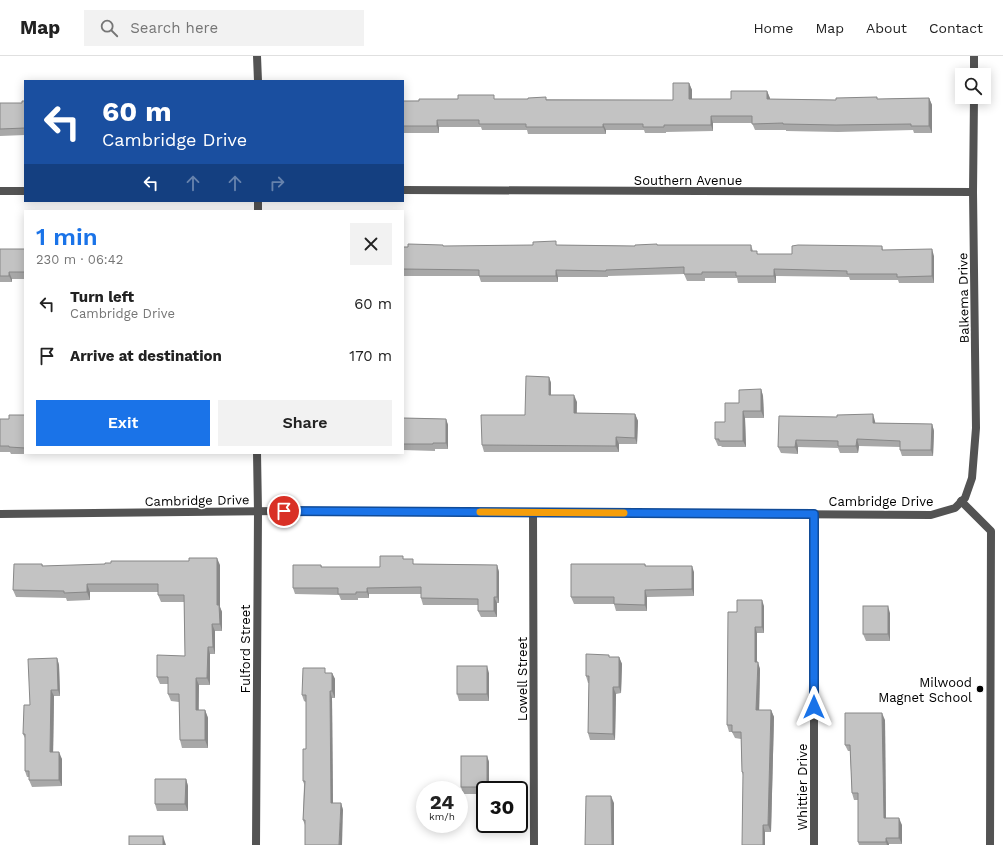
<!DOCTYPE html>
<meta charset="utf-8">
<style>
body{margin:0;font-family:"Work Sans",sans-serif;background:#f2f2f2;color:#222;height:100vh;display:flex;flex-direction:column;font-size:15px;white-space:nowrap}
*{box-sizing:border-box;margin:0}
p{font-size:13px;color:#767676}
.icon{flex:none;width:22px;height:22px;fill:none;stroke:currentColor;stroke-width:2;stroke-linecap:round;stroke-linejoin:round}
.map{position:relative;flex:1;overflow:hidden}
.drawer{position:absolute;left:24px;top:154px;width:380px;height:244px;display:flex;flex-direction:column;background:#fff;border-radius:0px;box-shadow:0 2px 10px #0003}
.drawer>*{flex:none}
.top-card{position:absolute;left:24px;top:24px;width:380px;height:122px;border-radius:0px;box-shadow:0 2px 10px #0003;background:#1a4fa0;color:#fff;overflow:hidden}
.fabs{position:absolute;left:955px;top:12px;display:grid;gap:8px}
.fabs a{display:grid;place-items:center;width:36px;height:36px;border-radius:0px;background:#fff;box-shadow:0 2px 10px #0003;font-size:20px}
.speed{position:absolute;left:416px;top:725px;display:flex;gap:8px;font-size:20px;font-weight:700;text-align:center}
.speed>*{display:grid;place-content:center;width:52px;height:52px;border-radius:50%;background:#fff;box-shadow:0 2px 10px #0003;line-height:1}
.speed small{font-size:10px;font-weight:400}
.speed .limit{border:2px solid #111;border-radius:6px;background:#fff;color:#111}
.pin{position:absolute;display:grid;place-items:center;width:34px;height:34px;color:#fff;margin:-17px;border:2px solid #fff;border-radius:50%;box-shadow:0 1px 4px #0007}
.me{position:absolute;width:44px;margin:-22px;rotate:0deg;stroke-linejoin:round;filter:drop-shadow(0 0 3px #0008)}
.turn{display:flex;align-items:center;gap:14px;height:84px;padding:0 12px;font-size:18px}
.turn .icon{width:52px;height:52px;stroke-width:2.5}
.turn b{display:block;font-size:28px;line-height:34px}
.lanes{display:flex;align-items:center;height:38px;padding:0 12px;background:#0003;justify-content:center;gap:20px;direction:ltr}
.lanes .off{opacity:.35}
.round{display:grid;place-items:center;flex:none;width:42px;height:42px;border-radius:0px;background:#f2f2f2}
.head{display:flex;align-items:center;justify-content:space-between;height:68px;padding:0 12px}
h1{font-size:24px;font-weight:600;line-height:30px;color:#1a73e8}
.action{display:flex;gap:8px;margin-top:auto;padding:8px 12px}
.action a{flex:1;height:46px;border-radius:0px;background:#1a73e8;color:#fff;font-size:16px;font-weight:600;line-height:46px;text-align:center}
.action a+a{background:#f2f2f2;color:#222}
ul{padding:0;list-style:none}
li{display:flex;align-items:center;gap:12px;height:52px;padding:0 12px}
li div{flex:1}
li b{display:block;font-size:15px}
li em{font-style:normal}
header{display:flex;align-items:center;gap:24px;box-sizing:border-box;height:56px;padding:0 20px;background:#fff;border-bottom:1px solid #e0e0e0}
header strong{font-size:19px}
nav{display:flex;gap:22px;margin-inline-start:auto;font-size:14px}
.search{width:280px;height:36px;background:#f2f2f2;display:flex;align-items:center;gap:10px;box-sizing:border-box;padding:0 14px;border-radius:0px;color:#767676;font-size:15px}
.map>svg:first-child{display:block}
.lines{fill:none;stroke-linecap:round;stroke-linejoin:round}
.lane{stroke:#535353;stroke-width:8}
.street{stroke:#535353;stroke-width:8}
.wall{fill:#a8a8a8}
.shaded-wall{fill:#888}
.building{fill:#c3c3c3;stroke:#888}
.route-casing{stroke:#114b97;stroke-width:10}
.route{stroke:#1a73e8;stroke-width:7}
.slow{stroke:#f59e0b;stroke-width:7}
.poi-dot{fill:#000;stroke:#fff;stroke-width:1.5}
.labels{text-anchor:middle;stroke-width:3;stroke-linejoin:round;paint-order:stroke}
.street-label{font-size:13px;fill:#000;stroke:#fff}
.poi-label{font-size:13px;fill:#000;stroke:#fff;text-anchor:end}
</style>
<header>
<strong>Map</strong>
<div class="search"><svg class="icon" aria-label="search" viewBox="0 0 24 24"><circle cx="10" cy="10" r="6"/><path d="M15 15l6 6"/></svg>Search here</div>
<nav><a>Home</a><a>Map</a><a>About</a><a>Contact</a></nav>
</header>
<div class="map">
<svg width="1003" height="789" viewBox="0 0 1003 789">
<rect width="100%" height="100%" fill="#fff"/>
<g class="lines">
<path class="lane" d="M 961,445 L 991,475 L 990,789"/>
<g class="street">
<path d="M 257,0 L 258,25"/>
<path d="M 974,19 L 974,0"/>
<path d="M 403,134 L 973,136"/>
<path d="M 0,135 L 25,135"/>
<path d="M 258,145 L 258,155"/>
<path d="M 533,457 L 534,789"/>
<path d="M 0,458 L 284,455 L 931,459 L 955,452 L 965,442 L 972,422 L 976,372 L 973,136 L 974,41"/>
<path d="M 814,458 L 814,789"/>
<path d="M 256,789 L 258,455 L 257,397"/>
</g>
</g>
<g class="wall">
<path d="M 689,27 L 692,34 L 692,43 L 731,43 L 767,35 L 770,43 L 836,44 L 929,42 L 932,49 L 932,77 L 914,77 L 913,74 L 838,76 L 786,75 L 786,74 L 755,74 L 752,67 L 713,67 L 713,75 L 666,76 L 666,77 L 645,77 L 644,74 L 606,74 L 606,78 L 528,78 L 527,74 L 482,74 L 481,71 L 439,71 L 439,77 L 403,77 L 403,45 L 495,43 L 673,44 Z"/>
<path d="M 25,45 L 25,79 L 0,80 L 0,47 L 22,47 Z"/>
<path d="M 557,189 L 635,190 L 658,189 L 751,189 L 753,195 L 758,198 L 792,198 L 882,190 L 883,194 L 934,200 L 934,227 L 899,227 L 898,224 L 850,224 L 849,221 L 776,220 L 776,227 L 738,227 L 737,222 L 705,222 L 705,225 L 687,225 L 684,218 L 608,220 L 608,221 L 558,221 L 558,226 L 481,226 L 479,220 L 403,220 L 403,191 Z"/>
<path d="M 0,193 L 25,193 L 25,223 L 12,223 L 12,226 L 0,226 Z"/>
<path d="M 549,321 L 551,327 L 551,339 L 577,346 L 577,357 L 635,358 L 638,365 L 637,388 L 619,388 L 619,396 L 484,396 L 482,389 L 525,359 Z"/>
<path d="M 761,333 L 763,340 L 764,362 L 745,362 L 746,391 L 722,391 L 721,390 L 718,390 L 715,383 L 739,347 Z"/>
<path d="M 25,359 L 25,397 L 28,397 L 28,398 L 11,398 L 10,396 L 0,396 L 0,363 L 9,363 Z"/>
<path d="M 779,360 L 875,365 L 875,367 L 932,368 L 934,375 L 933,400 L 902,400 L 900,394 L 900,391 L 859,390 L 858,397 L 840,397 L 838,392 L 798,391 L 798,398 L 781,397 L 778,391 Z"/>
<path d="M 403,362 L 446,363 L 448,369 L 448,393 L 435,393 L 435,395 L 403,394 Z"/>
<rect x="182" y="397" width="20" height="1"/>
<path d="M 404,503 L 414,508 L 497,509 L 499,516 L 499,547 L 497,547 L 497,561 L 481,561 L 478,555 L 478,549 L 423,549 L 421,542 L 421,538 L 369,538 L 369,542 L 358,542 L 358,544 L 341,544 L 339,539 L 295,538 L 293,532 L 321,509 L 322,511 L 380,511 Z"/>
<path d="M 42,508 L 43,510 L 220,509 L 220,551 L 222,556 L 222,575 L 215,575 L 215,598 L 210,598 L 210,629 L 199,629 L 199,654 L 205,654 L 208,662 L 208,692 L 182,692 L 180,684 L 179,646 L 171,645 L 168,638 L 168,628 L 160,628 L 157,621 L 185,600 L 184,546 L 161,546 L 158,539 L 158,536 L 90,536 L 90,544 L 67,545 L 66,542 L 16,541 L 13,534 Z"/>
<path d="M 645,508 L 646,510 L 694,516 L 694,540 L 647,541 L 647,555 L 616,555 L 614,548 L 574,548 L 571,541 Z"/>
<path d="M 764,550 L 764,577 L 757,577 L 757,606 L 760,613 L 759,654 L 771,654 L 774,661 L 771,776 L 765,776 L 765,789 L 742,716 L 741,683 L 735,682 L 732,676 L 729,676 L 727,669 L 737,556 Z"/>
<path d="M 890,557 L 890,585 L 866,585 L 863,578 Z"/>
<path d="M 610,601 L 619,601 L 622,608 L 621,637 L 616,638 L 615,684 L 590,684 L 588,677 L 589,627 L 588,627 L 586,620 Z"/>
<path d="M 57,602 L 59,609 L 60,640 L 54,640 L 53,696 L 62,703 L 62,730 L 32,731 L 29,724 L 29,721 L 27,721 L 25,715 L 25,682 L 23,678 L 30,649 Z"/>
<path d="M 326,617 L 332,617 L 335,623 L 335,642 L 332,642 L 333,747 L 341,747 L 343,754 L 305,769 L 303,764 L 304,728 L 303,725 L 306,693 L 306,646 L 304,645 L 302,639 Z"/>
<path d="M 489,617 L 489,645 L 459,645 L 457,638 Z"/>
<path d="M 885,664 L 886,762 L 902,769 L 902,788 L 889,788 L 889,789 L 859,789 L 858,786 L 858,744 L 854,744 L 852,737 L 850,695 L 848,695 L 845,689 Z"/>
<path d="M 487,700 L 489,706 L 489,734 L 485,734 L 485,738 L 463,738 L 461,731 Z"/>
<path d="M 186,723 L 188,730 L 188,755 L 157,755 L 155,748 Z"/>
</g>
<g class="shaded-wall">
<path d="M 689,27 L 692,34 L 692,50 L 689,43 Z"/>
<path d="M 767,35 L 770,42 L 770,50 L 767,43 Z"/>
<path d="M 929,42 L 932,49 L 932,77 L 929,70 Z"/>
<path d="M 711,60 L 713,67 L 713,75 L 711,69 Z"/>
<path d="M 437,64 L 439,71 L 439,77 L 437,70 Z"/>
<path d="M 603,68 L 606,74 L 606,78 L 603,71 Z"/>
<path d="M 932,193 L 934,200 L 934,227 L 932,220 Z"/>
<path d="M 774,213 L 776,220 L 776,227 L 774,220 Z"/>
<path d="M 556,214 L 558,221 L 558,226 L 556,220 Z"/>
<path d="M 9,216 L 12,223 L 12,226 L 9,220 Z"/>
<path d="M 549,321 L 551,327 L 551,346 L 549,339 Z"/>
<path d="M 761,333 L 763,340 L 764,362 L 761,355 Z"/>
<path d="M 574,339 L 577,346 L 576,364 L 574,357 Z"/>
<path d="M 743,355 L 745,362 L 746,391 L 743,385 Z"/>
<path d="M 635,358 L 638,365 L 637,388 L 635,382 Z"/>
<path d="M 873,358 L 875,365 L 876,374 L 873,367 Z"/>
<path d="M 446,363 L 448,369 L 448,393 L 446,387 Z"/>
<path d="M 932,368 L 934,375 L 933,400 L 931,394 Z"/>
<path d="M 616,381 L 619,388 L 619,396 L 616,390 Z"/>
<path d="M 857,383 L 859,390 L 858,397 L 856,390 Z"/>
<path d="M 796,384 L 798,391 L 798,398 L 795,391 Z"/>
<path d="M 217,502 L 220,509 L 220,551 L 222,556 L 222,575 L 220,568 L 217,549 Z"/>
<path d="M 497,509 L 499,516 L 499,547 L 497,541 Z"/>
<path d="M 692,510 L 694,516 L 694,540 L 692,533 Z"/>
<path d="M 87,528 L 90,536 L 90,544 L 87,536 Z"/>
<path d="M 367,532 L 369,538 L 369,542 L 367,536 Z"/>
<path d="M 645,534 L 647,541 L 647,555 L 645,549 Z"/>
<path d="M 494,541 L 497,547 L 497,561 L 494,555 Z"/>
<path d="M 762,544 L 764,550 L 764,577 L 762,571 Z"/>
<path d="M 888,550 L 890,557 L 890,585 L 888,578 Z"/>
<path d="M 212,568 L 215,575 L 215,598 L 213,591 Z"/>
<path d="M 755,571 L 757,577 L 757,613 L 755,606 Z"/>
<path d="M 208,591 L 210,598 L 210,629 L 207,622 Z"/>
<path d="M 619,601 L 622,608 L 621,637 L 619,631 Z"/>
<path d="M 57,602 L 59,609 L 60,640 L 58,634 Z"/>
<path d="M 758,606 L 760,613 L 759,661 L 756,654 Z"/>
<path d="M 487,610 L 489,617 L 489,645 L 487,638 Z"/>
<path d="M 332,617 L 335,623 L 335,642 L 332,635 Z"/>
<path d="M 196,622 L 199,629 L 198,662 L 196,654 Z"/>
<path d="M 613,631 L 616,638 L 615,684 L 613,678 Z"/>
<path d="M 51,634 L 54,640 L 53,703 L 50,696 Z"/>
<path d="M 330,635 L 332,642 L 333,754 L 331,747 Z"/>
<path d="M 205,654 L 208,662 L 208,692 L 205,684 Z"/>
<path d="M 771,654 L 774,661 L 771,776 L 768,769 Z"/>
<path d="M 882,657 L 885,664 L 886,769 L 884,762 Z"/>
<path d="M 59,696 L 62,703 L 62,730 L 59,724 Z"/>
<path d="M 487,700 L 489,706 L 489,734 L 488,734 L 487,731 Z"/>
<path d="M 186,723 L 188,730 L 188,755 L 185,748 Z"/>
<path d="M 611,740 L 614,747 L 614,789 L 612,789 Z"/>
<path d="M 341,747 L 343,754 L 342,789 L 339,789 Z"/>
<path d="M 899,762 L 902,769 L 902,788 L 899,782 Z"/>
<path d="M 763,769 L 765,776 L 765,789 L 763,789 Z"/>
<path d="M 163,780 L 166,789 L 163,789 Z"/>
<path d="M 886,782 L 889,788 L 889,789 L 887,789 L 886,786 Z"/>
</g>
<g class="building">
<path d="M 673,27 L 689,27 L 689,43 L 731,43 L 731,35 L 767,35 L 767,43 L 836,44 L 836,42 L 877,41 L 877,43 L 929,42 L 929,70 L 911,70 L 911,68 L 836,69 L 783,68 L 783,67 L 752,68 L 752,60 L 711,60 L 711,69 L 664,69 L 664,71 L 643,71 L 643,68 L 603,68 L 603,71 L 526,71 L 526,68 L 479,68 L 479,64 L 437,64 L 437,70 L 403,70 L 403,45 L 419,45 L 419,43 L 458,43 L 458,39 L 494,39 L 494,43 L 528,43 L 528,42 L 546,41 L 546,44 L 673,44 Z"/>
<path d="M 22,45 L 25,45 L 25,72 L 0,73 L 0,47 L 22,47 Z"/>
<path d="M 556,185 L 556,189 L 635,190 L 635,189 L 657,188 L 657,189 L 751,189 L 751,195 L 757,195 L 757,198 L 792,198 L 792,190 L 798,189 L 882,190 L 882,194 L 932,193 L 932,220 L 897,221 L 897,218 L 847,218 L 847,215 L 774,213 L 774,220 L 736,220 L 736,216 L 702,216 L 702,218 L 684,218 L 684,211 L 606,214 L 606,215 L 556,214 L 556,220 L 479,220 L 479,214 L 403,213 L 403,191 L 408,191 L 408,188 L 443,189 L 443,190 L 533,189 L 533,186 Z"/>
<path d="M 0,193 L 25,193 L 25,216 L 9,216 L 9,220 L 0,220 Z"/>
<path d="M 526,320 L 549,321 L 549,339 L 574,339 L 574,357 L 635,358 L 635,382 L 616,381 L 616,390 L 482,389 L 481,359 L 525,359 Z"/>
<path d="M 761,333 L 761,355 L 743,355 L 743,385 L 719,385 L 719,383 L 715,383 L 715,366 L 725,366 L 725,347 L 739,347 L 739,334 Z"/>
<path d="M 873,358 L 873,367 L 932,368 L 931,394 L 900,394 L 900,385 L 857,383 L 856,390 L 838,390 L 838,385 L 796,384 L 795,391 L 778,391 L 779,360 L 837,361 L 837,359 Z"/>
<path d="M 9,359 L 25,359 L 25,392 L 9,391 L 9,390 L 0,390 L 0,363 L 9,363 Z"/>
<path d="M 403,362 L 446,363 L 446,387 L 433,387 L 433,388 L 403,388 Z"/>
<path d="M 380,500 L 403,500 L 403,503 L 413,503 L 413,508 L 497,509 L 497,541 L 494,541 L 494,555 L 478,555 L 478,543 L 421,542 L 421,531 L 367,532 L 367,536 L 356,536 L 356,538 L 338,538 L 338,532 L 293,532 L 293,509 L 321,509 L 321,511 L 380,511 Z"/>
<path d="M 189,502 L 217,502 L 217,549 L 219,549 L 220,568 L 212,568 L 213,591 L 208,591 L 207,622 L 196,622 L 196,654 L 205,654 L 205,684 L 180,684 L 179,638 L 168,638 L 168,621 L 157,621 L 157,599 L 185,600 L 184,539 L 158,539 L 158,528 L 87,528 L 87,536 L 64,537 L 64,535 L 13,534 L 14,508 L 42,508 L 42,510 L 105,508 L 105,507 L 111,507 L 111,505 L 189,505 Z"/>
<path d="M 571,508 L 645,508 L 645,510 L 692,510 L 692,533 L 645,534 L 645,549 L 614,548 L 614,541 L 571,541 Z"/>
<path d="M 737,544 L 762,544 L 762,571 L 755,571 L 755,606 L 758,606 L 756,654 L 771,654 L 768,769 L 763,769 L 763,789 L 742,789 L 743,716 L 742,716 L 741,676 L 732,676 L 732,669 L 727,669 L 728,556 L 737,556 Z"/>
<rect x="863" y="550" width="25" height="28"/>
<path d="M 586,598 L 609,599 L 609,601 L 619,601 L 619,631 L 613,631 L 613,678 L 588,677 L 589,620 L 586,620 Z"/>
<path d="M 57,602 L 58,634 L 51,634 L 50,696 L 59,696 L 59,724 L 29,724 L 29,715 L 25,715 L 25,678 L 23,678 L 24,649 L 30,649 L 28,603 Z"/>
<rect x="457" y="610" width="30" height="28"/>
<path d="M 303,612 L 325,612 L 325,617 L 332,617 L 332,635 L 330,635 L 331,747 L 341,747 L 339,789 L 305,789 L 305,764 L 303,764 L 305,725 L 303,725 L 303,693 L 306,693 L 306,639 L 302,639 Z"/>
<path d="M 845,657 L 882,657 L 884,762 L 899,762 L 899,782 L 886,782 L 886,786 L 858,786 L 858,737 L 852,737 L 850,689 L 845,689 Z"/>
<rect x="461" y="700" width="26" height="31"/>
<path d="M 155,723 L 186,723 L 185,748 L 155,748 Z"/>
<path d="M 586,740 L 611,740 L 612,789 L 585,789 Z"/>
<rect x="129" y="780" width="34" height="9"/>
</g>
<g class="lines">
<defs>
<path id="route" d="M 284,455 L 814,458 L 814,651"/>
</defs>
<use href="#route" class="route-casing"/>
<use href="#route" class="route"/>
<path class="slow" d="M 480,456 L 624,457"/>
</g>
<circle class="poi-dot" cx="980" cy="633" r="4"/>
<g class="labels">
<g class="street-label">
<text x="688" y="129">Southern Avenue</text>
<text transform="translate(963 242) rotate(-91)" y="5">Balkema Drive</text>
<text transform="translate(197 444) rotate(-1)" y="5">Cambridge Drive</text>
<text x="881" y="450">Cambridge Drive</text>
<text transform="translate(245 593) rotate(-90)" y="5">Fulford Street</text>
<text transform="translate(522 623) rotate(-90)" y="5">Lowell Street</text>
<text transform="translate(802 731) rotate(-90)" y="5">Whittier Drive</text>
</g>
<g class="poi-label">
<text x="972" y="631">Milwood<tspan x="972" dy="15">Magnet School</tspan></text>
</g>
</g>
</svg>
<div class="fabs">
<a><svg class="icon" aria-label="search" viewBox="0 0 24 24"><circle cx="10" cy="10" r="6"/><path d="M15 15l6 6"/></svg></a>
</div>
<div class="speed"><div>24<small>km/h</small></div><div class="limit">30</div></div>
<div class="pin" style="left:284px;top:455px;background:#d93025"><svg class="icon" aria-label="arrive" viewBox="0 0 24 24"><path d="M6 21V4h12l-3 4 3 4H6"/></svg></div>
<svg class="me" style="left:814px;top:651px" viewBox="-20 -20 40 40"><path d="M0-17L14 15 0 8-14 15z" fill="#1a73e8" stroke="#fff" stroke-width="4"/></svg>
<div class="top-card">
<div class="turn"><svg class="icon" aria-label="left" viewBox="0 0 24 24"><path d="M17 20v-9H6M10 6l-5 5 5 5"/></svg><div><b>60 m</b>Cambridge Drive</div></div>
<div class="lanes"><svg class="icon" aria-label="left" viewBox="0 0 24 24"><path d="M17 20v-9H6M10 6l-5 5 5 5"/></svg><svg class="icon off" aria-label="ahead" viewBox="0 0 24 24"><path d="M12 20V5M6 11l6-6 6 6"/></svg><svg class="icon off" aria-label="ahead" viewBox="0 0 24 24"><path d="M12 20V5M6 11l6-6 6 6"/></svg><svg class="icon off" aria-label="right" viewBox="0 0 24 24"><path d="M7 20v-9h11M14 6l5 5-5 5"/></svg></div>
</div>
<section class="drawer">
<div class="head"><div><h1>1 min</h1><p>230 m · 06:42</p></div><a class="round"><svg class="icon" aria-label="close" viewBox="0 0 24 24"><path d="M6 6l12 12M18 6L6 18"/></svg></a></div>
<ul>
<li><svg class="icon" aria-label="left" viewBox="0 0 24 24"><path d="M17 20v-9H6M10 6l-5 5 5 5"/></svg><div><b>Turn left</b><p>Cambridge Drive</p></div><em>60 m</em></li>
<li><svg class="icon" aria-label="arrive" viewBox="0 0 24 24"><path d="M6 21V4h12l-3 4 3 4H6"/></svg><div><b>Arrive at destination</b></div><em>170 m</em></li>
</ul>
<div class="action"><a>Exit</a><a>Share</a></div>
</section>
</div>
